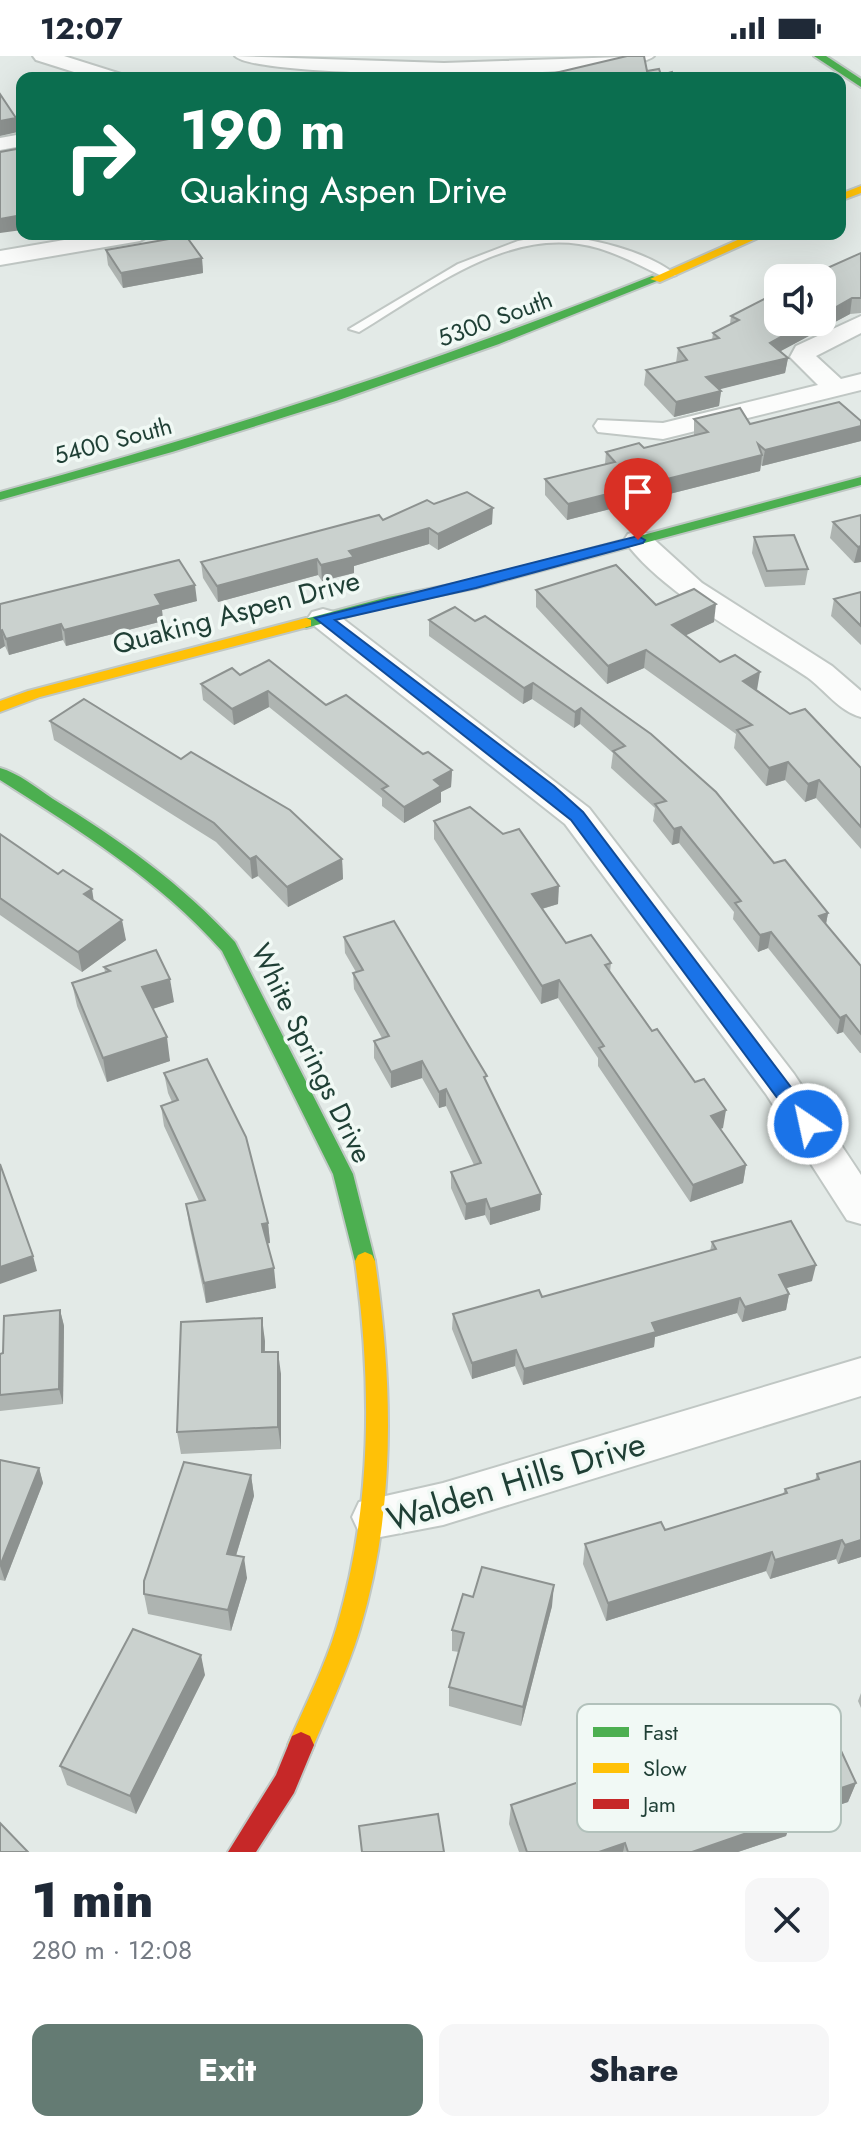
<!DOCTYPE html>
<meta charset="utf-8">
<style>
body{margin:0;font-family:Jost,sans-serif;background:#f6f6f7;color:#1f2937;height:100vh;display:flex;flex-direction:column;font-size:30px;white-space:nowrap}
*{box-sizing:border-box;margin:0}
p{font-size:26px;color:#747a83}
.icon{flex:none;width:44px;height:44px;fill:none;stroke:currentColor;stroke-width:2;stroke-linecap:round;stroke-linejoin:round}
.map{position:relative;height:1796px;overflow:hidden}
.sheet{display:flex;flex-direction:column;background:#fff;flex:1}
.sheet>*{flex:none}
.top-card{position:absolute;left:16px;top:16px;width:830px;height:168px;border-radius:16px;box-shadow:0 8px 32px #0002;background:#0b6e4f;color:#fff;overflow:hidden}
.fabs{position:absolute;left:764px;top:208px;display:grid;gap:16px}
.fabs a{display:grid;place-items:center;width:72px;height:72px;border-radius:16px;background:#fff;box-shadow:0 8px 32px #0002;font-size:40px}
.pin{position:absolute;display:grid;place-items:center;width:68px;height:68px;color:#fff;margin:-82px -34px;border-radius:50% 50% 50% 0;rotate:-45deg;box-shadow:0 0 8px #0007}
.pin .icon{rotate:45deg}
.me{position:absolute;width:88px;margin:-44px;rotate:326deg;stroke-linejoin:round;filter:drop-shadow(0 0 6px #0008)}
.turn{display:flex;align-items:center;gap:28px;height:168px;padding:0 32px;font-size:36px}
.turn .icon{width:104px;height:104px;stroke-width:2.5}
.turn b{display:block;font-size:56px;line-height:68px}
.round{display:grid;place-items:center;flex:none;width:84px;height:84px;border-radius:16px;background:#f6f6f7}
.overview{display:flex;align-items:center;justify-content:space-between;height:136px;padding:0 32px}
h1{font-size:48px;font-weight:800;line-height:60px}
.primary-button{display:flex;gap:16px;margin-top:auto;padding:16px 32px}
.primary-button a{flex:1;height:92px;border-radius:16px;background:#647b73;color:#fff;font-size:32px;font-weight:800;line-height:92px;text-align:center}
.primary-button a+a{background:#f6f6f7;color:#1f2937}
.status{display:flex;justify-content:space-between;align-items:center;height:56px;padding:0 40px;background:#fff;direction:ltr}
.status svg{height:22px;fill:currentColor}
.map>svg:first-child{display:block}
.lines{fill:none;stroke-linecap:round;stroke-linejoin:round}
.lane-casing{stroke:#c0c7c4;stroke-width:4}
.street-casing{stroke:#c0c7c4;stroke-width:4}
.fast-casing{stroke:#bfc7c4;stroke-width:4}
.slow-casing{stroke:#bfc7c4;stroke-width:4}
.jam-casing{stroke:#bfc7c4;stroke-width:4}
.lane{fill:#fbfcfb;fill-rule:evenodd}
.street{fill:#fbfcfb;fill-rule:evenodd}
.fast{fill:#4caf50;fill-rule:evenodd}
.slow{fill:#ffc107;fill-rule:evenodd}
.jam{fill:#c62828;fill-rule:evenodd}
.wall{fill:#aeb4b1}
.shaded-wall{fill:#8d9290}
.building{fill:#cad1ce;stroke:#8d9290;stroke-width:2}
.route{fill:#1a73e8;stroke:#114b97;stroke-width:2}
.labels{text-anchor:middle;stroke-width:7;stroke-linejoin:round;paint-order:stroke}
.far-street-label{font-size:24px;fill:#1f3f35;stroke:#f1f9f5}
.street-label{font-size:28px;fill:#1f3f35;stroke:#f1f9f5}
.near-street-label{font-size:34px;fill:#1f3f35;stroke:#f1f9f5}
.key{fill:#f1f9f5;stroke:#b2c1bb;stroke-width:2}
.key-label{font-size:22px;fill:#1f3f35}
</style>
<div class="status"><b>12:07</b><svg viewBox="0 0 49 12"><path d="M0 12V9h3v3zM5 12V6h3v6zM10 12V3h3v9zM15 12V0h3v12zM26 1h20v11H26zM47 4h2v5h-2z"/></svg></div>
<div class="map">
<svg width="861" height="1796" viewBox="0 0 861 1796">
<rect width="100%" height="100%" fill="#e3eae7"/>
<g class="lines">
<defs>
<path id="lane" d="M 551,179 C 588,181 647,195 676,219 L 666,222 C 639,209 609,192 579,188 C 500,176 423,238 359,276 L 349,273 L 458,208 L 518,185 Z"/>
<g id="street">
<path d="M 33,0 L 64,0 L 121,18 L 124,22 L 93,22 L 36,4 Z"/>
<path d="M 235,0 L 444,7 L 654,0 C 633,24 256,24 235,0 Z"/>
<path d="M 22,78 L 22,90 L 0,94 L 0,82 Z"/>
<path d="M 99,178 L 152,178 L 140,185 L 0,209 L 0,195 Z"/>
<path d="M 861,260 L 861,277 L 816,300 L 841,323 L 861,318 L 861,334 L 663,383 L 598,376 L 594,370 L 598,364 L 663,367 L 818,329 L 790,301 L 796,290 Z"/>
<path d="M 638,475 L 648,478 L 702,527 L 832,610 L 861,635 L 861,661 C 839,655 825,634 807,621 C 753,585 660,536 624,484 L 628,478 Z"/>
<path d="M 323,553 L 334,556 L 589,752 L 794,1018 L 861,1119 L 861,1168 L 847,1164 L 766,1038 L 565,768 L 312,568 L 308,562 L 312,556 Z"/>
<path d="M 861,1302 L 861,1340 L 443,1469 L 375,1482 L 359,1476 L 352,1461 L 359,1446 L 443,1427 Z"/>
</g>
<g id="fast">
<path d="M 814,0 L 826,0 L 861,23 L 861,31 Z"/>
<path d="M 652,220 L 662,223 L 499,288 L 336,345 L 172,396 L 0,444 L 0,436 C 222,376 439,305 652,220 Z"/>
<path d="M 861,421 L 861,429 L 476,532 L 389,549 L 306,572 L 298,567 L 301,564 L 388,541 L 470,525 Z"/>
<path d="M 0,712 C 18,717 37,732 53,743 C 120,784 182,828 235,886 L 353,1118 L 375,1205 L 372,1211 L 365,1214 L 358,1211 L 355,1205 L 333,1118 L 222,895 C 158,823 80,775 0,724 Z"/>
</g>
<g id="slow">
<path d="M 861,130 L 861,137 L 840,145 L 840,138 Z"/>
<path d="M 751,178 L 767,178 L 660,226 L 650,223 Z"/>
<path d="M 306,562 L 311,564 L 311,570 L 40,641 L 0,656 L 0,645 L 28,635 Z"/>
<path d="M 365,1196 L 372,1199 L 375,1205 C 393,1328 396,1453 360,1573 C 347,1616 327,1657 310,1698 L 301,1702 L 292,1698 L 288,1689 C 305,1649 325,1611 337,1570 C 372,1450 372,1328 355,1205 L 358,1199 Z"/>
</g>
<path id="jam" d="M 301,1676 L 310,1680 L 314,1689 L 294,1737 L 256,1796 L 228,1796 L 276,1719 L 292,1680 Z"/>
</defs>
<use href="#lane" class="lane-casing"/>
<use href="#street" class="street-casing"/>
<use href="#fast" class="fast-casing"/>
<use href="#slow" class="slow-casing"/>
<use href="#jam" class="jam-casing"/>
<use href="#lane" class="lane"/>
<use href="#street" class="street"/>
<use href="#fast" class="fast"/>
<use href="#slow" class="slow"/>
<use href="#jam" class="jam"/>
</g>
<g class="wall">
<path d="M 647,15 L 674,22 L 555,22 L 555,17 Z"/>
<path d="M 106,194 L 202,202 L 203,217 L 123,232 L 108,209 Z"/>
<path d="M 861,197 L 861,257 L 850,258 L 780,295 L 788,302 L 785,317 L 719,333 L 721,335 L 719,350 L 674,361 L 644,329 L 646,314 L 676,307 L 678,292 L 712,284 L 713,277 L 730,268 L 731,260 Z"/>
<path d="M 694,363 L 750,368 L 861,365 L 861,385 L 762,410 L 761,409 L 760,415 L 567,464 L 545,439 L 545,423 L 605,408 L 606,396 L 644,392 L 694,380 Z"/>
<path d="M 434,448 L 492,468 L 438,494 L 429,488 L 354,510 L 354,517 L 322,525 L 318,519 L 218,546 L 203,522 L 201,506 L 383,464 Z"/>
<path d="M 861,459 L 861,506 L 854,507 L 830,482 L 833,466 Z"/>
<path d="M 754,481 L 808,513 L 805,529 L 765,531 L 752,497 Z"/>
<path d="M 536,534 L 656,549 L 714,566 L 685,579 L 861,712 L 861,793 L 816,742 L 805,746 L 785,724 L 766,730 L 734,692 L 736,678 L 644,612 L 607,628 L 536,551 Z"/>
<path d="M 861,536 L 861,589 L 831,560 L 834,543 Z"/>
<path d="M 197,545 L 162,554 L 163,565 L 66,590 L 63,584 L 9,599 L 5,590 L 0,593 L 0,548 Z"/>
<path d="M 455,551 L 774,807 L 828,857 L 826,868 L 861,910 L 861,997 L 860,997 L 843,976 L 837,978 L 768,892 L 758,896 L 733,863 L 734,856 L 679,787 L 672,789 L 653,765 L 655,752 L 611,712 L 613,697 L 580,668 L 574,672 L 532,643 L 523,648 L 429,580 L 429,564 Z"/>
<path d="M 240,619 L 326,649 L 423,698 L 452,714 L 451,731 L 441,736 L 441,746 L 404,767 L 382,750 L 382,742 L 269,651 L 234,669 L 203,644 L 201,628 Z"/>
<path d="M 50,665 L 342,803 L 343,823 L 288,851 L 258,820 L 252,823 L 216,786 L 54,684 Z"/>
<path d="M 434,765 L 558,848 L 542,853 L 566,887 L 611,907 L 610,916 L 723,1072 L 720,1073 L 746,1109 L 743,1127 L 690,1146 L 598,1010 L 598,1002 L 558,942 L 541,948 L 434,783 Z"/>
<path d="M 0,778 L 94,845 L 126,884 L 82,916 L 0,859 Z"/>
<path d="M 344,881 L 486,1026 L 541,1138 L 540,1154 L 490,1169 L 485,1159 L 465,1164 L 451,1132 L 451,1116 L 474,1109 L 446,1050 L 439,1052 L 422,1022 L 391,1032 L 374,1002 L 374,985 L 382,982 L 354,933 L 353,917 L 356,916 L 345,897 Z"/>
<path d="M 104,911 L 174,946 L 153,953 L 170,1005 L 107,1026 L 77,950 L 72,927 L 105,916 Z"/>
<path d="M 164,1017 L 268,1167 L 270,1187 L 267,1187 L 276,1232 L 206,1247 L 189,1168 L 186,1148 L 199,1145 L 164,1070 L 161,1050 L 172,1046 L 168,1037 Z"/>
<path d="M 712,1186 L 812,1225 L 786,1232 L 789,1238 L 786,1254 L 742,1266 L 737,1257 L 655,1281 L 654,1291 L 523,1329 L 515,1310 L 472,1323 L 452,1273 L 453,1258 L 542,1241 L 710,1195 Z"/>
<path d="M 60,1254 L 64,1270 L 63,1348 L 0,1355 L 0,1298 L 3,1297 Z"/>
<path d="M 265,1285 L 265,1296 L 281,1318 L 281,1393 L 181,1398 L 177,1376 Z"/>
<path d="M 0,1404 L 39,1412 L 43,1427 L 5,1525 L 0,1524 Z"/>
<path d="M 817,1418 L 861,1501 L 838,1508 L 836,1503 L 770,1523 L 766,1515 L 606,1565 L 583,1508 L 585,1488 L 665,1474 L 783,1438 L 785,1433 L 815,1424 Z"/>
<path d="M 251,1419 L 254,1440 L 236,1500 L 247,1522 L 231,1575 L 148,1558 L 144,1538 Z"/>
<path d="M 473,1541 L 552,1550 L 521,1670 L 449,1650 L 449,1631 L 459,1596 L 452,1595 L 452,1574 Z"/>
<path d="M 205,1619 L 136,1758 L 67,1729 L 60,1710 Z"/>
<path d="M 861,1637 L 861,1652 L 858,1645 Z"/>
<path d="M 658,1711 L 856,1727 L 848,1746 L 791,1765 L 786,1780 L 738,1796 L 519,1796 L 509,1768 L 511,1749 Z"/>
</g>
<g class="shaded-wall">
<path d="M 16,62 L 18,76 L 0,80 L 0,65 Z"/>
<path d="M 22,159 L 22,174 L 0,177 L 0,163 Z"/>
<path d="M 202,202 L 203,217 L 123,232 L 121,217 Z"/>
<path d="M 852,242 L 850,258 L 768,302 L 770,287 L 808,266 L 822,266 L 822,259 Z"/>
<path d="M 788,302 L 785,317 L 705,337 L 706,321 Z"/>
<path d="M 721,335 L 719,350 L 674,361 L 676,346 Z"/>
<path d="M 861,370 L 861,385 L 762,410 L 765,394 Z"/>
<path d="M 762,399 L 760,415 L 567,464 L 568,448 Z"/>
<path d="M 493,452 L 492,468 L 438,494 L 438,478 Z"/>
<path d="M 429,472 L 429,488 L 354,510 L 354,517 L 322,525 L 321,509 L 349,495 Z"/>
<path d="M 861,490 L 861,506 L 854,507 L 858,491 Z"/>
<path d="M 317,503 L 318,519 L 218,546 L 217,530 Z"/>
<path d="M 195,529 L 197,545 L 162,554 L 163,565 L 66,590 L 64,574 L 155,539 Z"/>
<path d="M 716,548 L 714,566 L 670,587 L 672,569 Z"/>
<path d="M 61,568 L 63,584 L 9,599 L 6,583 Z"/>
<path d="M 2,574 L 5,590 L 0,593 L 0,575 Z"/>
<path d="M 646,594 L 644,612 L 607,628 L 608,610 Z"/>
<path d="M 760,616 L 757,634 L 743,625 Z"/>
<path d="M 533,627 L 532,643 L 523,648 L 524,632 Z"/>
<path d="M 268,635 L 269,651 L 234,669 L 232,653 Z"/>
<path d="M 581,652 L 580,668 L 574,672 L 575,656 Z"/>
<path d="M 788,706 L 785,724 L 766,730 L 769,712 Z"/>
<path d="M 452,714 L 451,731 L 441,736 L 441,746 L 404,767 L 404,751 L 434,724 Z"/>
<path d="M 819,724 L 816,742 L 805,746 L 808,728 Z"/>
<path d="M 681,771 L 679,787 L 672,789 L 674,773 Z"/>
<path d="M 256,800 L 258,820 L 252,823 L 250,803 Z"/>
<path d="M 342,803 L 343,823 L 288,851 L 287,831 Z"/>
<path d="M 559,830 L 558,848 L 531,856 L 532,838 Z"/>
<path d="M 92,833 L 95,853 L 84,838 Z"/>
<path d="M 828,857 L 825,873 L 819,860 Z"/>
<path d="M 122,864 L 126,884 L 82,916 L 78,896 Z"/>
<path d="M 771,876 L 768,892 L 758,896 L 760,879 Z"/>
<path d="M 170,923 L 174,946 L 146,955 L 142,931 Z"/>
<path d="M 559,924 L 558,942 L 541,948 L 542,930 Z"/>
<path d="M 846,959 L 843,976 L 837,978 L 840,962 Z"/>
<path d="M 167,981 L 170,1005 L 107,1026 L 103,1002 Z"/>
<path d="M 422,1005 L 422,1022 L 391,1032 L 391,1016 Z"/>
<path d="M 446,1033 L 446,1050 L 439,1052 L 439,1036 Z"/>
<path d="M 726,1054 L 723,1072 L 708,1077 L 711,1060 Z"/>
<path d="M 746,1109 L 743,1127 L 690,1146 L 693,1129 Z"/>
<path d="M 541,1138 L 540,1154 L 490,1169 L 490,1153 Z"/>
<path d="M 486,1143 L 485,1159 L 465,1164 L 466,1148 Z"/>
<path d="M 268,1167 L 270,1187 L 265,1188 L 262,1168 Z"/>
<path d="M 33,1200 L 37,1215 L 0,1228 L 0,1211 Z"/>
<path d="M 816,1209 L 812,1225 L 776,1235 L 779,1219 Z"/>
<path d="M 274,1212 L 276,1232 L 206,1247 L 204,1227 Z"/>
<path d="M 789,1238 L 786,1254 L 742,1266 L 745,1251 Z"/>
<path d="M 740,1242 L 737,1257 L 655,1281 L 654,1291 L 523,1329 L 524,1313 L 652,1267 Z"/>
<path d="M 60,1254 L 64,1270 L 63,1348 L 59,1333 Z"/>
<path d="M 262,1262 L 265,1285 L 264,1318 L 262,1296 Z"/>
<path d="M 516,1294 L 515,1310 L 472,1323 L 472,1307 Z"/>
<path d="M 278,1296 L 281,1318 L 281,1393 L 278,1371 Z"/>
<path d="M 39,1412 L 43,1427 L 5,1525 L 0,1510 Z"/>
<path d="M 251,1419 L 254,1440 L 230,1519 L 227,1498 Z"/>
<path d="M 842,1484 L 836,1503 L 770,1523 L 775,1504 Z"/>
<path d="M 861,1484 L 861,1501 L 838,1508 L 845,1489 Z"/>
<path d="M 772,1496 L 766,1515 L 606,1565 L 608,1547 Z"/>
<path d="M 244,1501 L 247,1522 L 231,1575 L 228,1554 Z"/>
<path d="M 554,1529 L 552,1550 L 521,1670 L 523,1651 Z"/>
<path d="M 201,1599 L 205,1619 L 136,1758 L 130,1740 Z"/>
<path d="M 856,1727 L 848,1746 L 791,1765 L 786,1780 L 738,1796 L 692,1796 L 788,1750 Z"/>
<path d="M 625,1787 L 623,1796 L 599,1796 Z"/>
</g>
<g class="building">
<path d="M 627,0 L 644,0 L 647,15 L 659,13 L 661,19 L 672,16 L 674,22 L 573,22 L 555,17 Z"/>
<path d="M 0,38 L 16,62 L 0,65 Z"/>
<path d="M 22,92 L 22,159 L 0,163 L 0,96 Z"/>
<path d="M 186,180 L 202,202 L 121,217 L 106,194 Z"/>
<path d="M 861,197 L 861,242 L 852,242 L 822,259 L 822,222 L 805,222 Z"/>
<path d="M 778,236 L 778,266 L 808,266 L 770,287 L 788,302 L 706,321 L 721,335 L 676,346 L 646,314 L 687,304 L 678,292 L 719,282 L 713,277 L 739,264 L 731,260 Z"/>
<path d="M 839,346 L 861,365 L 861,370 L 765,394 L 758,388 L 762,399 L 568,448 L 545,423 L 615,406 L 606,396 L 639,387 L 644,392 L 708,376 L 694,363 L 740,352 L 750,368 Z"/>
<path d="M 467,436 L 493,452 L 438,478 L 429,472 L 349,495 L 354,501 L 321,509 L 317,503 L 217,530 L 201,506 L 379,459 L 383,464 L 427,444 L 434,448 Z"/>
<path d="M 861,459 L 861,490 L 858,491 L 833,466 Z"/>
<path d="M 794,479 L 808,513 L 767,515 L 754,481 Z"/>
<path d="M 179,504 L 195,529 L 155,539 L 161,549 L 64,574 L 61,568 L 6,583 L 2,574 L 0,575 L 0,548 Z"/>
<path d="M 616,509 L 656,549 L 694,533 L 716,548 L 672,569 L 720,606 L 735,599 L 760,616 L 743,625 L 790,658 L 805,653 L 861,712 L 861,771 L 819,724 L 808,728 L 788,706 L 769,712 L 737,674 L 752,669 L 646,594 L 608,610 L 536,534 Z"/>
<path d="M 861,536 L 861,570 L 834,543 Z"/>
<path d="M 455,551 L 475,565 L 485,560 L 651,678 L 716,736 L 774,807 L 785,804 L 828,857 L 819,860 L 861,910 L 861,978 L 846,959 L 840,962 L 771,876 L 760,879 L 735,847 L 741,845 L 681,771 L 674,773 L 655,748 L 666,745 L 613,695 L 625,690 L 581,652 L 575,656 L 533,627 L 524,632 L 429,564 Z"/>
<path d="M 269,604 L 326,649 L 346,639 L 423,698 L 428,696 L 452,714 L 434,724 L 441,730 L 404,751 L 382,733 L 388,730 L 268,635 L 232,653 L 201,628 L 232,612 L 240,619 Z"/>
<path d="M 84,643 L 181,703 L 191,696 L 290,754 L 342,803 L 287,831 L 256,800 L 250,803 L 214,767 L 50,665 Z"/>
<path d="M 470,751 L 503,778 L 519,773 L 559,830 L 532,838 L 566,887 L 591,879 L 611,907 L 605,909 L 652,975 L 657,973 L 695,1026 L 704,1023 L 726,1054 L 711,1060 L 746,1109 L 693,1129 L 599,992 L 604,990 L 559,924 L 542,930 L 434,765 Z"/>
<path d="M 0,778 L 58,818 L 63,814 L 92,833 L 84,838 L 122,864 L 78,896 L 0,842 Z"/>
<path d="M 394,865 L 487,1020 L 484,1021 L 541,1138 L 490,1153 L 486,1143 L 466,1148 L 451,1116 L 481,1107 L 446,1033 L 439,1036 L 422,1005 L 391,1016 L 374,985 L 389,980 L 353,917 L 363,914 L 344,881 Z"/>
<path d="M 156,894 L 170,923 L 142,931 L 167,981 L 103,1002 L 72,927 L 110,915 L 104,911 Z"/>
<path d="M 207,1003 L 246,1081 L 268,1167 L 262,1168 L 274,1212 L 204,1227 L 186,1148 L 205,1144 L 161,1050 L 178,1044 L 164,1017 Z"/>
<path d="M 0,1108 L 33,1200 L 0,1211 Z"/>
<path d="M 791,1165 L 816,1209 L 779,1219 L 789,1238 L 745,1251 L 740,1242 L 652,1267 L 656,1276 L 524,1313 L 516,1294 L 472,1307 L 453,1258 L 539,1234 L 542,1241 L 716,1193 L 712,1186 Z"/>
<path d="M 60,1254 L 59,1333 L 0,1339 L 0,1298 L 3,1297 L 4,1260 Z"/>
<path d="M 262,1262 L 262,1296 L 278,1296 L 278,1371 L 177,1376 L 181,1266 Z"/>
<path d="M 0,1404 L 39,1412 L 0,1510 Z"/>
<path d="M 861,1405 L 861,1484 L 845,1489 L 842,1484 L 775,1504 L 772,1496 L 608,1547 L 585,1488 L 661,1466 L 665,1474 L 787,1437 L 785,1433 L 819,1423 L 817,1418 Z"/>
<path d="M 184,1406 L 251,1419 L 227,1498 L 244,1501 L 228,1554 L 144,1538 L 144,1525 Z"/>
<path d="M 482,1511 L 554,1529 L 523,1651 L 449,1631 L 464,1577 L 452,1574 L 463,1538 L 473,1541 Z"/>
<path d="M 133,1573 L 201,1599 L 130,1740 L 60,1710 Z"/>
<path d="M 823,1656 L 856,1727 L 788,1750 L 793,1761 L 692,1796 L 628,1796 L 625,1787 L 599,1796 L 527,1796 L 511,1749 L 653,1701 L 658,1711 Z"/>
<path d="M 438,1758 L 444,1796 L 362,1796 L 359,1770 Z"/>
<path d="M 0,1767 L 28,1796 L 0,1796 Z"/>
</g>
<path class="route" d="M 638,480 L 645,484 L 643,487 L 476,532 L 335,564 L 554,730 L 583,756 L 815,1063 L 818,1068 L 815,1074 L 801,1074 L 571,764 L 315,562 Z"/>
<g class="labels">
<g class="far-street-label">
<text transform="translate(495 263) rotate(-20)" y="8">5300 South</text>
<text transform="translate(113 385) rotate(-15)" y="8">5400 South</text>
</g>
<g class="street-label">
<text transform="translate(236 556) rotate(-15)" y="10">Quaking Aspen Drive</text>
<text transform="translate(312 997) rotate(64)" y="10">White Springs Drive</text>
</g>
<g class="near-street-label">
<text transform="translate(516 1425) rotate(-17)" y="12">Walden Hills Drive</text>
</g>
</g>
<rect x="577" y="1648" width="264" height="128" rx="12" class="key"/>
<rect x="593" y="1671" width="36" height="10" fill="#4caf50"/>
<rect x="593" y="1707" width="36" height="10" fill="#ffc107"/>
<rect x="593" y="1743" width="36" height="10" fill="#c62828"/>
<g class="key-label">
<text x="643" y="1684">Fast</text>
<text x="643" y="1720">Slow</text>
<text x="643" y="1756">Jam</text>
</g>
</svg>
<div class="fabs">
<a><svg class="icon" aria-label="sound" viewBox="0 0 24 24"><path d="M4 9h4l5-4v14l-5-4H4zM17 9q2 3 0 6"/></svg></a>
</div>
<div class="pin" style="left:638px;top:484px;background:#d93025"><svg class="icon" aria-label="arrive" viewBox="0 0 24 24"><path d="M6 21V4h12l-3 4 3 4H6"/></svg></div>
<svg class="me" style="left:808px;top:1068px" viewBox="-20 -20 40 40"><circle r="17" fill="#1a73e8" stroke="#fff" stroke-width="3"/><path d="M0-11L8 9 0 5-8 9z" fill="#fff"/></svg>
<div class="top-card">
<div class="turn"><svg class="icon" aria-label="right" viewBox="0 0 24 24"><path d="M7 20v-9h11M14 6l5 5-5 5"/></svg><div><b>190 m</b>Quaking Aspen Drive</div></div>
</div>
</div>
<section class="sheet">
<div class="overview"><div><h1>1 min</h1><p>280 m · 12:08</p></div><a class="round"><svg class="icon" aria-label="close" viewBox="0 0 24 24"><path d="M6 6l12 12M18 6L6 18"/></svg></a></div>
<div class="primary-button"><a>Exit</a><a>Share</a></div>
</section>
